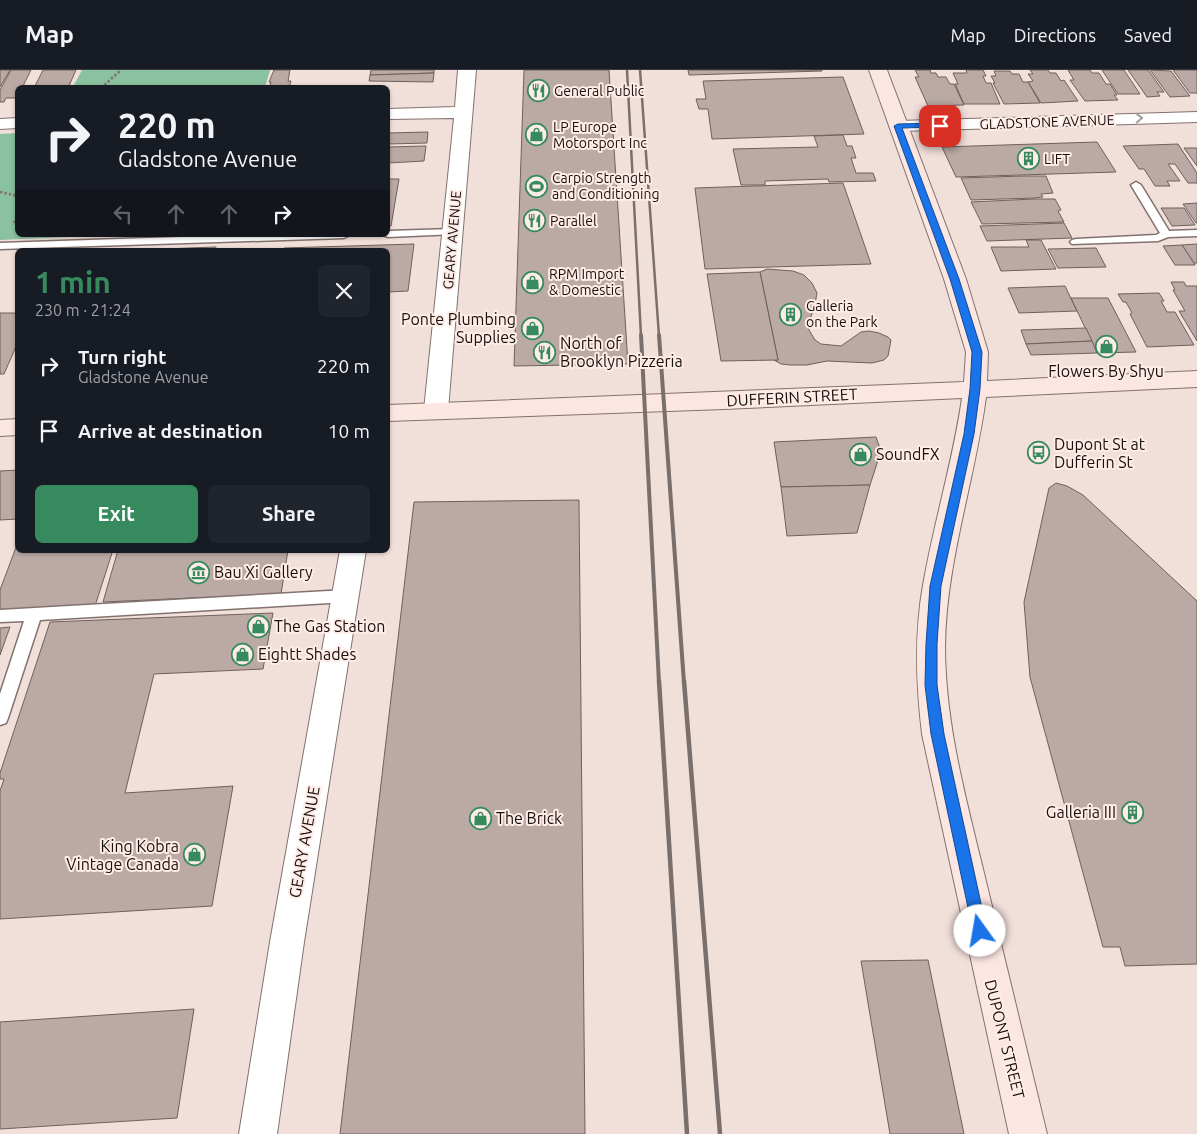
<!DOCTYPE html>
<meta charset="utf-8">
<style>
body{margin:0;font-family:Ubuntu,sans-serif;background:#20242c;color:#f1f3f6;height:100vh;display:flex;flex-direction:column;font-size:19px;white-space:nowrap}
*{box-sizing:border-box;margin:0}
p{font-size:16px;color:#9ea1a6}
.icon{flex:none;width:28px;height:28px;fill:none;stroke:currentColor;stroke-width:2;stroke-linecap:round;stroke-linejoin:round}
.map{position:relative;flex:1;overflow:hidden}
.sheet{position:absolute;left:15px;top:178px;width:375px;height:305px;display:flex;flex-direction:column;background:#171b24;border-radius:8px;box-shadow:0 1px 4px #0004}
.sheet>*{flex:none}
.hud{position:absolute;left:15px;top:15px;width:375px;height:152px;border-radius:8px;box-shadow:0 1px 4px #0004;background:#171b24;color:#f1f3f6;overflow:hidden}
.pin{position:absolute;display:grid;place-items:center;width:42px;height:42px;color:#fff;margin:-21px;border-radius:10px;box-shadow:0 2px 8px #0006}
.me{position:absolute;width:55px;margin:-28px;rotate:347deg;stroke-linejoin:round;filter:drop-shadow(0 0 4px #0008)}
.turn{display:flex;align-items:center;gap:18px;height:105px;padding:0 20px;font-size:22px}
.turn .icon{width:65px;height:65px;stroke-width:2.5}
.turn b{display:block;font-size:35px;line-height:42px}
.lanes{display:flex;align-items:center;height:48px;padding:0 20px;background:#0003;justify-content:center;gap:25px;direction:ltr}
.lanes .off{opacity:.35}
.round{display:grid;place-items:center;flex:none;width:52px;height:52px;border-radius:8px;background:#20242c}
.summary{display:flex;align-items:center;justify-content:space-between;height:85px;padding:0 20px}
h1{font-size:30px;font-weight:600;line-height:38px;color:#368a5d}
.primary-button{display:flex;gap:10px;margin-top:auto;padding:10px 20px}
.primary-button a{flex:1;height:58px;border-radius:8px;background:#368a5d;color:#fff;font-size:20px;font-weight:600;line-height:58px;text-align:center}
.primary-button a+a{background:#20242c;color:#f1f3f6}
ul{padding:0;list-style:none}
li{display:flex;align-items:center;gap:15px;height:65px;padding:0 20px}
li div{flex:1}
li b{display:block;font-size:19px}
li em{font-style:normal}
header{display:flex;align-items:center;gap:30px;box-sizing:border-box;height:70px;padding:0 25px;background:#171b24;border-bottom:1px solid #363941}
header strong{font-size:24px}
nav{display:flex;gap:28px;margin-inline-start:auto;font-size:18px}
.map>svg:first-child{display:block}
.green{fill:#8ac19e}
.building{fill:#baa9a4;stroke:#6f605c}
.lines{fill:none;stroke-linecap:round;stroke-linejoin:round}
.lane-casing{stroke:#82726e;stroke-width:3}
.street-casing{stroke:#82726e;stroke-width:2}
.secondary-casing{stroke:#82726e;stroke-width:2}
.path{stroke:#7f7471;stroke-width:2.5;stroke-dasharray:2.5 2;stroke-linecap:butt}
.lane{fill:#fff;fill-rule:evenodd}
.street{fill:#fff;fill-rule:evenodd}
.secondary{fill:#fce6e1;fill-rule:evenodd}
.rail-far2{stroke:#7a6f6c;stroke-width:2.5}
.rail-far1{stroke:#7a6f6c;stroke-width:4}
.rail{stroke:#7a6f6c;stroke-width:4.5}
.oneway{stroke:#a29f9f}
.route{fill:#1a73e8;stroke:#114b97}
.labels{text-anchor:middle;stroke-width:4;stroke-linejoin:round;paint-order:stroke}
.far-poi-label{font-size:14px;fill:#16100f;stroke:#ffece7;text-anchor:start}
.far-street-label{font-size:14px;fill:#16100f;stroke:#ffece7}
.poi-label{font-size:16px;fill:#16100f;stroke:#ffece7;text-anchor:start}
.street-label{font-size:16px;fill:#16100f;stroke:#ffece7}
</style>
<header>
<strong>Map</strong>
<nav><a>Map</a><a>Directions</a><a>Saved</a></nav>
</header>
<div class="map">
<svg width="1197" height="1064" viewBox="0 0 1197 1064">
<rect width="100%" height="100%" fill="#f1dfda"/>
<g class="green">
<path d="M 82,0 L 270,0 L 265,17 L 73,17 Z"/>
<path d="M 17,63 L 18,165 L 115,165 L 0,170 L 0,64 Z"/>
</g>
<g class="building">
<path d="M 0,0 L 10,0 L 0,17 Z"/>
<path d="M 11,0 L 31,0 L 22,18 L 18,18 L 16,28 L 6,28 L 4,32 L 0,32 L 0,20 Z"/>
<path d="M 43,0 L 76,0 L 68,18 L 34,18 Z"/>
<path d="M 274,0 L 290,0 L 288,11 L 291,11 L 289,18 L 269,18 L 271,12 L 269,12 Z"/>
<path d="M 371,0 L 434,0 L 434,3 L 370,5 Z"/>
<path d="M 524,0 L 609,0 L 628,294 L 514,296 Z"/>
<path d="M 688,0 L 822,0 L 822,1 L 689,5 Z"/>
<path d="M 915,0 L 930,0 L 931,3 L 936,3 L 938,7 L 946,7 L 950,14 L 954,14 L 964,35 L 928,36 L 915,7 L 919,7 Z"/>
<path d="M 966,0 L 983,0 L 986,6 L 983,6 L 986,13 L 991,13 L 1000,34 L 964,34 L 955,14 L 958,14 L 953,3 L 967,3 Z"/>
<path d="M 1030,0 L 1048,0 L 1050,3 L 1056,3 L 1061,11 L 1064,10 L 1078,31 L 1041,33 L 1028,12 L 1033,11 L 1028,4 L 1033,4 Z"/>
<path d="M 1068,0 L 1090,0 L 1092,3 L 1099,3 L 1106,14 L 1110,14 L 1117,25 L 1114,25 L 1118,30 L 1085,31 L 1070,10 L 1074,10 Z"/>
<path d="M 1102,0 L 1124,0 L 1140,24 L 1118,24 Z"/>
<path d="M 1128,0 L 1148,0 L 1164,22 L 1157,22 L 1160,26 L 1147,27 Z"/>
<path d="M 1150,0 L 1171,1 L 1190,26 L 1170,27 Z"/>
<path d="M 1173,0 L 1197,0 L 1197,23 L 1190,23 Z"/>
<path d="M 994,1 L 1010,1 L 1012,4 L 1019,4 L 1023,12 L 1028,12 L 1040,33 L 1004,34 L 993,13 L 995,13 L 991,6 L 996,6 Z"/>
<path d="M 434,3 L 433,12 L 369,11 L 370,5 Z"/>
<path d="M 843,7 L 864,64 L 712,69 L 708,39 L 699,39 L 696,29 L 706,29 L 703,11 Z"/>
<path d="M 428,62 L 427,73 L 388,74 L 388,63 Z"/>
<path d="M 843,65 L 847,76 L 852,76 L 856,88 L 851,88 L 856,103 L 873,103 L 876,111 L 829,112 L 828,109 L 765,111 L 765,115 L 741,115 L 733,79 L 818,77 L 814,66 Z"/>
<path d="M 1097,72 L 1116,102 L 956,107 L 942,77 Z"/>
<path d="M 1178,74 L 1197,103 L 1197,113 L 1188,113 L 1175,94 L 1168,94 L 1180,111 L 1167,111 L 1170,116 L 1155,116 L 1144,99 L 1139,99 L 1123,76 Z"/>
<path d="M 426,76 L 424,91 L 388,93 L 388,77 Z"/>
<path d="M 1184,78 L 1197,78 L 1197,96 Z"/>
<path d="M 1023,106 L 1046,106 L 1053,123 L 1041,124 L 1043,127 L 1035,128 L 971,130 L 961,108 Z"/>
<path d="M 388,109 L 399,109 L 391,156 L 388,156 Z"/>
<path d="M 843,113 L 871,194 L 705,199 L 695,118 Z"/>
<path d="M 1034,129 L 1055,129 L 1061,140 L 1058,141 L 1064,152 L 982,154 L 971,132 Z"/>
<path d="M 1197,133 L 1197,153 L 1196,153 L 1183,134 Z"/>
<path d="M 1161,138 L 1184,138 L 1195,155 L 1172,156 Z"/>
<path d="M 1064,153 L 1072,168 L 987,171 L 980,156 Z"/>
<path d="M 1026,170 L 1041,170 L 1056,199 L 1001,201 L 991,177 L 1029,177 Z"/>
<path d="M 414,174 L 408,221 L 388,222 L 388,180 L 284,180 L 284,178 Z"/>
<path d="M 1197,174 L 1197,193 L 1194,193 L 1182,175 Z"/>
<path d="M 1182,175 L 1194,193 L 1195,195 L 1175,195 L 1163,176 Z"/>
<path d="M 216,177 L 215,180 L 162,180 L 163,179 Z"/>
<path d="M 1096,178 L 1106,197 L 1058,198 L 1048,179 Z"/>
<path d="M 767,199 L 793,201 L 804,205 L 812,213 L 817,223 L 815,234 L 809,253 L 809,260 L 815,270 L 821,274 L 841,276 L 861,262 L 869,261 L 879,263 L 888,267 L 891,270 L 888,286 L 884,290 L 872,293 L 827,291 L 807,295 L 790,295 L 781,294 L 774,290 L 778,290 L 760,202 Z"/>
<path d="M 760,202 L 778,290 L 721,291 L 707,204 Z"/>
<path d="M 1171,212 L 1184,212 L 1186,216 L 1197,216 L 1197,271 L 1179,241 L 1185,241 L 1173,220 L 1175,220 Z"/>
<path d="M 1065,216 L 1077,241 L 1019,243 L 1008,218 Z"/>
<path d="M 1159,223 L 1164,231 L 1161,231 L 1167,242 L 1175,242 L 1194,275 L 1147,277 L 1130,244 L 1132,243 L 1126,232 L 1123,232 L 1118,224 Z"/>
<path d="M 1071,228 L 1108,228 L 1136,282 L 1097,283 Z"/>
<path d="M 0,243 L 18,243 L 18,272 L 4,304 L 0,304 Z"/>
<path d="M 1086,258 L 1092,271 L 1026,274 L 1021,260 Z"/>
<path d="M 1092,271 L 1097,283 L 1031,285 L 1026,274 Z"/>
<path d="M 876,367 L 881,381 L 870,415 L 781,417 L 774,372 Z"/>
<path d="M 18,400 L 18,449 L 0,450 L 0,401 Z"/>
<path d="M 1056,413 L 1067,416 L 1083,425 L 1197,531 L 1197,894 L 1125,896 L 1120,877 L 1103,877 L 1030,607 L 1024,532 L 1049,418 Z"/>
<path d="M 870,415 L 857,463 L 787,466 L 781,417 Z"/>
<path d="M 579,430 L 585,1064 L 340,1064 L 414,432 Z"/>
<path d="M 18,472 L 18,480 L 113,480 L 95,536 L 0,540 L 0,520 Z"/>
<path d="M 118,480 L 288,480 L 281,524 L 103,532 Z"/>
<path d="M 273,543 L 263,599 L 154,604 L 125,723 L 233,716 L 212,836 L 0,849 L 0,721 L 4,709 L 0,709 L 0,703 L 50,552 Z"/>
<path d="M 10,557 L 0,585 L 0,558 Z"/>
<path d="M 928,890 L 964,1064 L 890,1064 L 861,891 Z"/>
<path d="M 194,939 L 177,1048 L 0,1059 L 0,952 Z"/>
</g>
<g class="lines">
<defs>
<g id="lane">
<path d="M 1136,112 L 1141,115 L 1169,161 L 1197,160 L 1197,166 L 1168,167 L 1158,171 L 1072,174 L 1070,172 L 1072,170 L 1076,169 L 1156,165 L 1160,163 L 1131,115 Z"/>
<path d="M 452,159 L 458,162 L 456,164 L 388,167 L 383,165 L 388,165 L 388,161 Z"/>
<path d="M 240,165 L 350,165 L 344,168 L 0,179 L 0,173 Z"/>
<path d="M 346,520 L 351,522 L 353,526 L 351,530 L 346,532 L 40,550 L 8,648 L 6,653 L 0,655 L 0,624 L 24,551 L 0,552 L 0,540 Z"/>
</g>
<g id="street">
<path d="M 458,0 L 476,0 L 448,340 L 444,346 L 436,348 L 428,346 L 424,340 L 454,48 L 388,49 L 388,39 L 455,37 Z"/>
<path d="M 1197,42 L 1197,52 L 898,61 L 892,60 L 889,56 L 892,52 L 898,51 Z"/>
<path d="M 18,48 L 18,58 L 0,59 L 0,49 Z"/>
<path d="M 340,480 L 366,480 L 304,872 L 277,1064 L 239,1064 L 270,872 Z"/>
</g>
<g id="secondary">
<path d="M 869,0 L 887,0 L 966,209 L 988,282 L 987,311 L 1197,301 L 1197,317 L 986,327 C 975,410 946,492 945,576 C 945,653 966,729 984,803 C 1005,890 1026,977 1047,1064 L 1009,1064 L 922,664 C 916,614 914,565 923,515 C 934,452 953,391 962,328 L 724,339 L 388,351 L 388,335 L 964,312 L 966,282 L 944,209 Z"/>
<path d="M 18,349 L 18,365 L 0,366 L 0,350 Z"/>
</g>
</defs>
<use href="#lane" class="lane-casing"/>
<use href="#street" class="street-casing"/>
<use href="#secondary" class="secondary-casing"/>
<g class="path">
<path d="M 101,18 L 121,0"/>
<path d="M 18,84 L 16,86 L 18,86"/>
<path d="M 0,122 L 18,126"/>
<path d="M 14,153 L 18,145"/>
</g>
<use href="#lane" class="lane"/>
<use href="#street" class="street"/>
<use href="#secondary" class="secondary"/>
<g class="rail-far2">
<path d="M 627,0 L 641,266"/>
<path d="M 640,0 L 659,266"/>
</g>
<g class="rail-far1">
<path d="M 641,265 L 659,613"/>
<path d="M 659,265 L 684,613"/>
</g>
<g class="rail">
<path d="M 659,611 L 687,1064"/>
<path d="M 684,611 L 720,1064"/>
</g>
</g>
<defs><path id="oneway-chevron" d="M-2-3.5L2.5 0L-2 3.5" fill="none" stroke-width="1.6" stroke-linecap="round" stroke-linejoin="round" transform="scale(1.25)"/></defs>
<use class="oneway" href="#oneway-chevron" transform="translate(1139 48) rotate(-2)"/>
<path class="route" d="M 940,53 L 943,56 L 942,57 L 902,58 L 959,209 L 982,282 L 980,319 L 974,364 L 941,516 L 937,574 L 937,615 L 944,664 L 987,861 L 985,866 L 980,868 L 975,866 L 973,861 L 931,664 L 925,615 L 926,574 L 930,516 L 964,364 L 970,319 L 972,282 L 950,209 L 894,56 L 898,54 Z"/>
<defs>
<symbol id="restaurant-ring" viewBox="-11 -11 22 22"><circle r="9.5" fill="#ffece7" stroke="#368a5d" stroke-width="1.5"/><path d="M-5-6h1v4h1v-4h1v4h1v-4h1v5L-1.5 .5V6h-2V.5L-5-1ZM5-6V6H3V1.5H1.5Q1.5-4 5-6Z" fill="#368a5d"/></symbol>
<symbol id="shop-ring" viewBox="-11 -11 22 22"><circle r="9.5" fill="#ffece7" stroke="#368a5d" stroke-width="1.5"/><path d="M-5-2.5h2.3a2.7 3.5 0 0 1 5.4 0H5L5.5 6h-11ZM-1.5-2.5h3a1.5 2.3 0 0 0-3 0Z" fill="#368a5d"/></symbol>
<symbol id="building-ring" viewBox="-11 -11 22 22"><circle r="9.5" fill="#ffece7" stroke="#368a5d" stroke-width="1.5"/><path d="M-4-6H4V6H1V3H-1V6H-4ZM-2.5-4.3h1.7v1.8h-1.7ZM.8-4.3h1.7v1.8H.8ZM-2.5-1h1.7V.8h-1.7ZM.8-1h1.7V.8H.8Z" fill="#368a5d"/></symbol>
<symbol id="stadium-ring" viewBox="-11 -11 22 22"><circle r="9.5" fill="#ffece7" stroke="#368a5d" stroke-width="1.5"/><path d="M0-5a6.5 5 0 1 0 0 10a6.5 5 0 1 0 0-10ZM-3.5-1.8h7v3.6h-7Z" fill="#368a5d"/></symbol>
<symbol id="bus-ring" viewBox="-11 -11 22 22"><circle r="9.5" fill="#ffece7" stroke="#368a5d" stroke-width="1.5"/><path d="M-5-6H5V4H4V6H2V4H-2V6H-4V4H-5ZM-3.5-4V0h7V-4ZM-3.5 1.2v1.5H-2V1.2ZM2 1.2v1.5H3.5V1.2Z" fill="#368a5d"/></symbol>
<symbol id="museum-ring" viewBox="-11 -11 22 22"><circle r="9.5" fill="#ffece7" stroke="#368a5d" stroke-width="1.5"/><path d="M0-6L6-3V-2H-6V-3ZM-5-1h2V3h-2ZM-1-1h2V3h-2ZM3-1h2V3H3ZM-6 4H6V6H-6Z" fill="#368a5d"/></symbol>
</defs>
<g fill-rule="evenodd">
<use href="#restaurant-ring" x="526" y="8" width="25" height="25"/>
<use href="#shop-ring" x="524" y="52" width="25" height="25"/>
<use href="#building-ring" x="1016" y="76" width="25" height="25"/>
<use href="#stadium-ring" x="524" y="104" width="25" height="25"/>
<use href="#restaurant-ring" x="522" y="138" width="25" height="25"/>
<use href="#shop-ring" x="520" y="200" width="25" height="25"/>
<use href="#building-ring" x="778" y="232" width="25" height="25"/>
<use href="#shop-ring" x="520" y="246" width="25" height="25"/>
<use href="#shop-ring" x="1094" y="264" width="25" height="25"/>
<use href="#restaurant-ring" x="532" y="270" width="25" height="25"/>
<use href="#bus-ring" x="1026" y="370" width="25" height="25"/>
<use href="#shop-ring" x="848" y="372" width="25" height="25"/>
<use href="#museum-ring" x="186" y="490" width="25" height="25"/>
<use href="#shop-ring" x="246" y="544" width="25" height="25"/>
<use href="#shop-ring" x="230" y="572" width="25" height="25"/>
<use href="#building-ring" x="1120" y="730" width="25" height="25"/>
<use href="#shop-ring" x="468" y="736" width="25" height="25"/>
<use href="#shop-ring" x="182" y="772" width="25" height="25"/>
</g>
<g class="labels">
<g class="far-poi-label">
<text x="554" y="26">General Public</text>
<text x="553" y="62">LP Europe<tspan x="553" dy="16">Motorsport Inc</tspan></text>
<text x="1044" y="94">LIFT</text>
<text x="552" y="113">Carpio Strength<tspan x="552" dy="16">and Conditioning</tspan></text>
<text x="550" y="156">Parallel</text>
<text x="549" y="209">RPM Import<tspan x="549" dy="16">&amp; Domestic</tspan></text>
<text x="806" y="241">Galleria<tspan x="806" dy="16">on the Park</tspan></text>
</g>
<g class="far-street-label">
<text transform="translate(1047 52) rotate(-2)" y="5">GLADSTONE AVENUE</text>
<text transform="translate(452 170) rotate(-85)" y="5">GEARY AVENUE</text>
</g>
<g class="poi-label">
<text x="516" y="255" text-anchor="end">Ponte Plumbing<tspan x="516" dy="18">Supplies</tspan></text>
<text x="560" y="279">North of<tspan x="560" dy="18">Brooklyn Pizzeria</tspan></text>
<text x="1106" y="307" text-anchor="middle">Flowers By Shyu</text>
<text x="1054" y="380">Dupont St at<tspan x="1054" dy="18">Dufferin St</tspan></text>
<text x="876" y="390">SoundFX</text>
<text x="214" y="508">Bau Xi Gallery</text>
<text x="274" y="562">The Gas Station</text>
<text x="258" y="590">Eightt Shades</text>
<text x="1116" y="748" text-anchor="end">Galleria III</text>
<text x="496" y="754">The Brick</text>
<text x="179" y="782" text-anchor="end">King Kobra<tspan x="179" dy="18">Vintage Canada</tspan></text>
</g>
<g class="street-label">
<text transform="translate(792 327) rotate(-3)" y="6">DUFFERIN STREET</text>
<text transform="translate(304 772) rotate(-80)" y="6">GEARY AVENUE</text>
<text transform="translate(1005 969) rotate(76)" y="6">DUPONT STREET</text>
</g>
</g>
</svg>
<div class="pin" style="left:940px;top:56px;background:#d93025"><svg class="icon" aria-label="arrive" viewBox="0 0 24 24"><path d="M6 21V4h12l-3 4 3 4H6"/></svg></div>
<svg class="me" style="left:980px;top:861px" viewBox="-20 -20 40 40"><circle r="19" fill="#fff"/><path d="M0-13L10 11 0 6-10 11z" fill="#1a73e8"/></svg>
<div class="hud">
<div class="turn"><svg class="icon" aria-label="right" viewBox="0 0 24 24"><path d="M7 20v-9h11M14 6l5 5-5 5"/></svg><div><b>220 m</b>Gladstone Avenue</div></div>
<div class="lanes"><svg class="icon off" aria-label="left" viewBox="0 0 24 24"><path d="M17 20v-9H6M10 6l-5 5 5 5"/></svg><svg class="icon off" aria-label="ahead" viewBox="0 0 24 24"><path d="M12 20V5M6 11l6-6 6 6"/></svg><svg class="icon off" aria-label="ahead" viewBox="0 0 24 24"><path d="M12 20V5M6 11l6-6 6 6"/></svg><svg class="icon" aria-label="right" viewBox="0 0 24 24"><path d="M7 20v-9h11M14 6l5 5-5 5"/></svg></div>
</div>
<section class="sheet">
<div class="summary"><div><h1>1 min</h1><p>230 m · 21:24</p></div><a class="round"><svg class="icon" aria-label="close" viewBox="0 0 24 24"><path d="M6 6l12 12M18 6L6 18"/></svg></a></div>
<ul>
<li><svg class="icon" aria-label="right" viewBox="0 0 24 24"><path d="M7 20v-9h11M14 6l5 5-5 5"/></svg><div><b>Turn right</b><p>Gladstone Avenue</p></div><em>220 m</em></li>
<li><svg class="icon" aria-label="arrive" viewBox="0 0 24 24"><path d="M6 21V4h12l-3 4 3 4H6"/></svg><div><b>Arrive at destination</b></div><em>10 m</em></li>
</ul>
<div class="primary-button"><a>Exit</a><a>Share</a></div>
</section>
</div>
